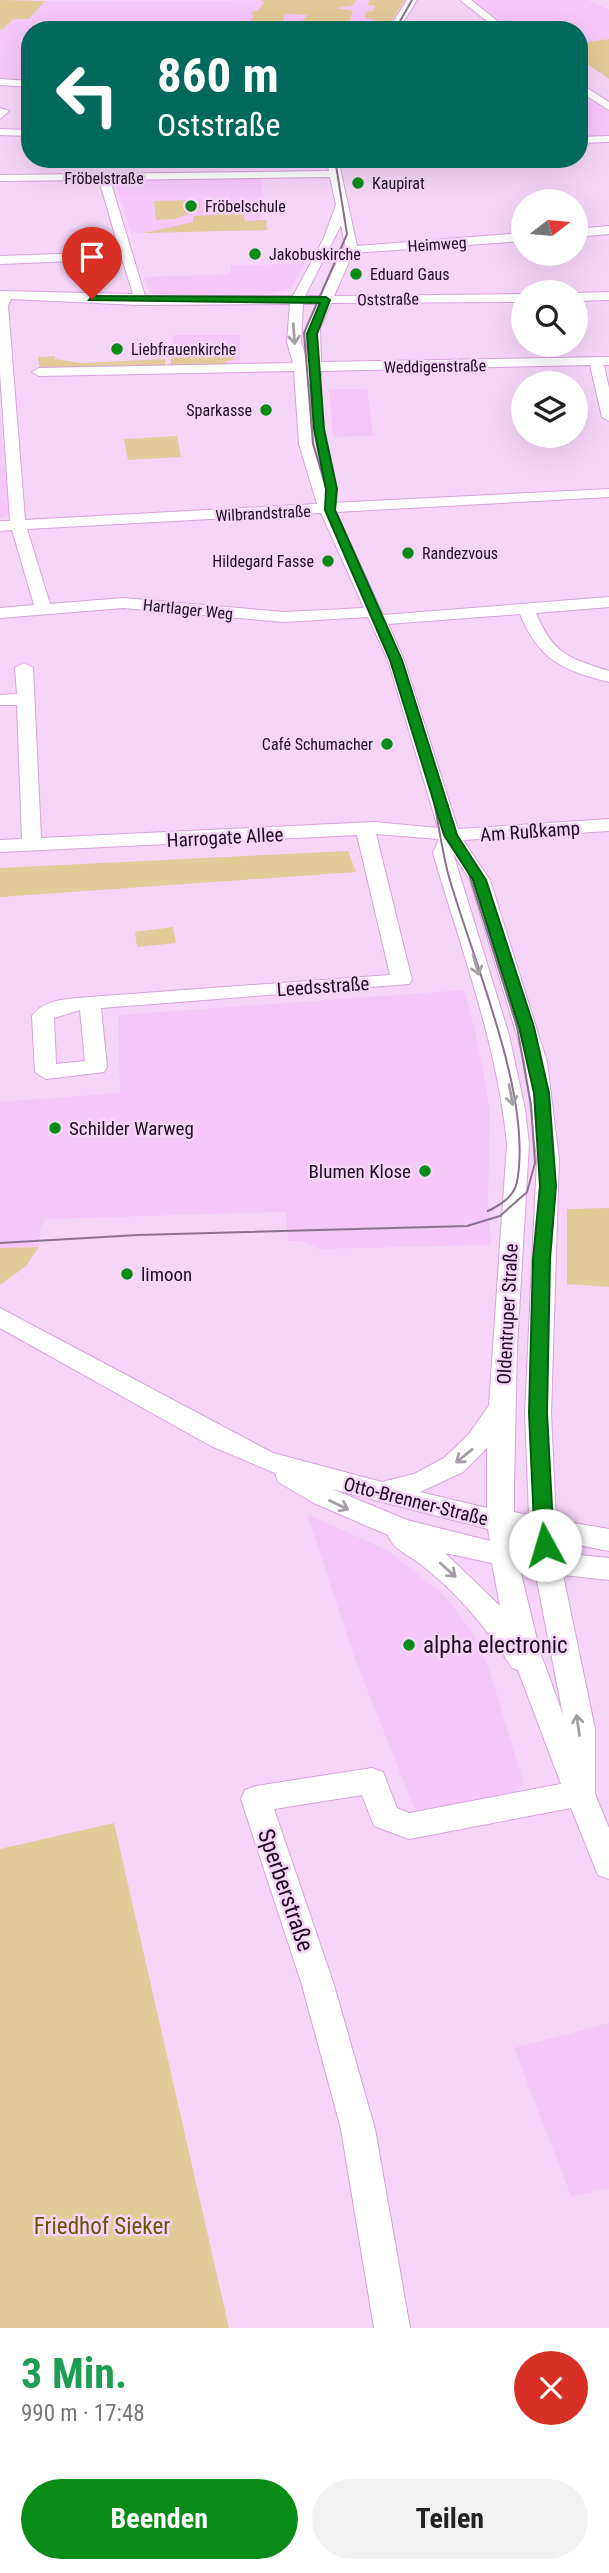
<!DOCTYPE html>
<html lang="de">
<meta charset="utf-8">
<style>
body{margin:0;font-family:"Roboto Condensed",sans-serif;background:#f2f2f2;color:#222;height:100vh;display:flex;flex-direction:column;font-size:26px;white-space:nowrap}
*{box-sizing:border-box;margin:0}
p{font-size:23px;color:#767676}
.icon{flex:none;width:38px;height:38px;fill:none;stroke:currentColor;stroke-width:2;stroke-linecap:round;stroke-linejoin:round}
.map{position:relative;height:2328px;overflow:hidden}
.side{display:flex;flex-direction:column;background:#fff;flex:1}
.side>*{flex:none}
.hud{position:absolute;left:21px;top:21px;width:567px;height:147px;border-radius:28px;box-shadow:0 7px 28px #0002;background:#00695c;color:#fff;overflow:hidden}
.needle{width:46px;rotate:74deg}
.controls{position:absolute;left:511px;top:189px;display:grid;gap:14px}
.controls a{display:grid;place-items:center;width:77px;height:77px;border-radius:50%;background:#fff;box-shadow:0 7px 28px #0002;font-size:35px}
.pin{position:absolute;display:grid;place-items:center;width:60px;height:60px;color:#fff;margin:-72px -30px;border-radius:50% 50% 50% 0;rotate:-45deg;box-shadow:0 0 7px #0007}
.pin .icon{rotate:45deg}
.me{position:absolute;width:77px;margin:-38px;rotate:354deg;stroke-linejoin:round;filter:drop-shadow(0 0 5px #0008)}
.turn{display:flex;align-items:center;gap:24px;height:147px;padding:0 21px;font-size:32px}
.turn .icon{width:91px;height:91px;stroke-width:2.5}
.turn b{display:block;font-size:49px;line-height:60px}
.round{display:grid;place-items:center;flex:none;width:74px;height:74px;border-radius:37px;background:#f2f2f2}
.overview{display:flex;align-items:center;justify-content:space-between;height:119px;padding:0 21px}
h1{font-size:42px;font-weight:700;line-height:52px;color:#1e9e55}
.button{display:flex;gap:14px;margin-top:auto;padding:14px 21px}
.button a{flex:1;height:80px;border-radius:42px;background:#098b17;color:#fff;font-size:28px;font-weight:700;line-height:80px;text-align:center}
.button a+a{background:#f2f2f2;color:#222}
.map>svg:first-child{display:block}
.built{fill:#f7c7fc}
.green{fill:#e3ca99}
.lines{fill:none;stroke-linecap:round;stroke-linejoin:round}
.minor-casing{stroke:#d8a3dd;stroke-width:2}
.minor{fill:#fff;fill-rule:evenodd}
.tram{stroke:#8b718e;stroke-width:2}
.oneway{stroke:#a59ea7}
.route{fill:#098b17;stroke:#065a0f;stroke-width:2}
.poi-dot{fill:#098b17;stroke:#f6d5f9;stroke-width:2.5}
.labels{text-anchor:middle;stroke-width:5;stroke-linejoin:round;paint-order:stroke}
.far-street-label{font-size:16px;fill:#1f0c22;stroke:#f6d5f9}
.far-poi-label{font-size:16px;fill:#1f0c22;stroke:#f6d5f9;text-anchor:start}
.street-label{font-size:19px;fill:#1f0c22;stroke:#f6d5f9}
.poi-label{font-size:19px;fill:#1f0c22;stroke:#f6d5f9;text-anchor:start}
.near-poi-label{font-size:23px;fill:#1f0c22;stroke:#f6d5f9;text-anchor:start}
.near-street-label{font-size:23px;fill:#1f0c22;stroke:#f6d5f9}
.near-park-label{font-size:23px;fill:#6f5104;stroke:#f6d5f9}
</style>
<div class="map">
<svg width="609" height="2328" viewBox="0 0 609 2328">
<rect width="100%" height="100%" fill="#f6d5f9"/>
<g class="built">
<path d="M 0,0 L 45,1 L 406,0 L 386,30 L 30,30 L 30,81 L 0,80 Z"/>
<path d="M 473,0 L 588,0 L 609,10 L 609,39 L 579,43 L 579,30 L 514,30 Z"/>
<path d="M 579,90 L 609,112 L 609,137 L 579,138 Z"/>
<path d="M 261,178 L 264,205 L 259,206 L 261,220 L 267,220 L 268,230 L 131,233 L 114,181 Z"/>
<path d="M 305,264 L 290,289 L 266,295 L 164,296 L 150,292 L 144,277 L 230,274 L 231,265 Z"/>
<path d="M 173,335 L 240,335 L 240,367 L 171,368 Z"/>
<path d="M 329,389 L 367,389 L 373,436 L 333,437 Z"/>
<path d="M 0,407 L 8,512 L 7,516 L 0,519 Z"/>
<path d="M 464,990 L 476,1034 L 490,1110 L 488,1200 L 491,1245 L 318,1249 L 303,1241 L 288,1241 L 286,1212 L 45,1219 L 41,1228 L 39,1247 L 0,1248 L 0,1102 L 120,1093 L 118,1015 Z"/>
<path d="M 307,1514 L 387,1550 L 444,1595 L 473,1633 L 489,1669 L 524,1784 L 513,1794 L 415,1810 L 355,1659 Z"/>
<path d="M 609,2023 L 609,2189 L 571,2196 L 514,2048 Z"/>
</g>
<g class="green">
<path d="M 0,0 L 45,1 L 29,19 L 13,19 L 3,29 L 0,29 Z"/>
<path d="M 259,0 L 356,0 L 354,5 L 335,8 L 353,11 L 350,20 L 344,23 L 350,25 L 300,24 L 307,15 L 285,14 L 280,30 L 209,30 L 214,23 L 249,23 L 255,15 L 251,14 L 253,11 L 258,11 L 264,2 Z"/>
<path d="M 369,0 L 405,0 L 388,26 L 364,26 L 376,20 L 365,18 L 366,12 L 374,11 L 375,6 L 368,5 Z"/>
<path d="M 609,39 L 609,79 L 579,58 L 579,43 Z"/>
<path d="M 194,200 L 201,204 L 199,211 L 174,219 L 156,220 L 154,201 Z"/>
<path d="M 229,206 L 243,207 L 245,221 L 266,220 L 267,230 L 144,233 L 193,222 L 193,216 L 218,215 L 214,209 Z"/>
<path d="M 179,349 L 224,349 L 224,352 L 233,352 L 234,360 L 227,361 L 227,367 L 171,368 L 171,353 Z"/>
<path d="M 55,356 L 55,359 L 81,363 L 165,359 L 165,365 L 40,370 L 38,357 Z"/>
<path d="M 177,436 L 181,457 L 128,460 L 124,439 Z"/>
<path d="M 348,851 L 356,872 L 0,897 L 0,868 Z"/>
<path d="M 173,927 L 176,943 L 137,947 L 135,932 Z"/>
<path d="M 609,1208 L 609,1287 L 567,1284 L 567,1209 Z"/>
<path d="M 39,1247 L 26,1266 L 0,1285 L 0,1248 Z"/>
<path d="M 114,1823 L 229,2328 L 0,2328 L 0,1849 Z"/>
</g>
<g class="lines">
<defs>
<g id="minor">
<path d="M 407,0 L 417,0 L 398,30 L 388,30 Z"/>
<path d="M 460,0 L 471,0 L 509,30 L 498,30 Z"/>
<path d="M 0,79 L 30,81 L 30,87 L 0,85 Z"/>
<path d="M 579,83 L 609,102 L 609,110 L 579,91 Z"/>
<path d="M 0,108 L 9,111 L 0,119 Z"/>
<path d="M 0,129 L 30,130 L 30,136 L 0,135 Z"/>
<path d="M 609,136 L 609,142 L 579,143 L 579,137 Z"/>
<path d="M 326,159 L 338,159 L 357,246 L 523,233 L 523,241 L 353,253 L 334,296 L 523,294 L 523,302 L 331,303 L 320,328 L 321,362 L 609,357 L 609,365 L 604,365 L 609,388 L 609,421 L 602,417 L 590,365 L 321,371 L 320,385 L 309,383 L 313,444 L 332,503 L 609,489 L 609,497 L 336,512 L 383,615 L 609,597 L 609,607 L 536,613 C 553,654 568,658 609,671 L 609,682 C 562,670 539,660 520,614 L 388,624 L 404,660 L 458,829 L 609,819 L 609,831 L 463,840 L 490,880 L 547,1062 L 559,1159 L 551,1413 L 556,1520 L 609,1529 L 609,1551 L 558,1541 L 560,1553 L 609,1558 L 609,1580 L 563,1575 L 595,1729 L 595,1794 L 609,1828 L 609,1879 L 598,1875 L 571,1808 L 409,1839 L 374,1826 L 362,1795 L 274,1809 L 334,1985 L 375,2129 L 410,2328 L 374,2328 L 341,2129 L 302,1985 L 241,1799 L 245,1790 L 256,1786 L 372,1768 L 383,1772 L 397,1808 L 409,1813 L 561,1784 L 518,1670 L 512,1668 C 487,1628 457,1592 419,1563 C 408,1555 392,1548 388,1535 L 314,1503 L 278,1482 L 275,1473 L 211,1446 L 0,1328 L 0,1308 L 273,1453 L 382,1482 L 414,1474 L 444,1458 L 469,1434 L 489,1405 L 507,1144 C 497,1043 461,949 433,853 L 439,839 L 376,834 L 412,980 L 409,984 L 101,1008 L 107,1067 L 104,1072 L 46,1079 L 35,1072 L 32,1016 C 45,998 70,999 90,997 L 390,975 L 357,835 L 0,852 L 0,840 L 22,839 L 17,705 L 0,705 L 0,695 L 17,694 L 15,668 L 24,663 L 33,668 L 41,838 L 375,822 L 438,828 L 388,660 L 368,617 L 284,622 L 123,608 L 0,618 L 0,608 L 34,605 L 12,530 L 0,531 L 0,521 L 10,521 L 0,372 L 0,291 L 133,294 L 122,259 L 0,264 L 0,256 L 120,252 L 99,180 L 0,181 L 0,175 L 329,171 ZM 330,177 L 336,205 L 323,240 L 293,296 L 145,296 L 110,180 ZM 341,225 L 345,245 L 321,296 L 305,296 ZM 11,299 L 138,305 L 290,304 L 287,342 L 293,363 L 39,368 L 32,372 L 39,376 L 294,371 L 299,444 L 317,504 L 25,520 L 8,306 ZM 303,304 L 318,304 L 306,328 L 308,363 L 301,342 ZM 321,513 L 364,608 L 284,612 L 123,598 L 50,604 L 27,529 ZM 453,853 L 470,880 L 525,1062 L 537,1159 L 525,1413 L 529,1515 L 514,1512 L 514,1485 L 517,1347 L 529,1144 L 525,1109 L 509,1035 ZM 80,1010 L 85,1061 L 56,1064 L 54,1018 ZM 487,1448 L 487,1508 L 420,1492 L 463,1472 ZM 332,1489 L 488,1529 L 490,1541 L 407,1520 ZM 516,1534 L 531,1536 L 532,1549 L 517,1547 ZM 445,1553 L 492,1563 L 500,1606 ZM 520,1569 L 535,1571 L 563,1715 L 540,1652 Z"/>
<path d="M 449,159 L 461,159 L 461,162 L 455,165 Z"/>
<path d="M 609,226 L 609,234 L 576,237 L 576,229 Z"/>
<path d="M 609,292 L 609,300 L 576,301 L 576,293 Z"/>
</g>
</defs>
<use href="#minor" class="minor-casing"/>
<use href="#minor" class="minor"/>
<g class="tram">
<path d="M 395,30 L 412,0"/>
<path d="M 431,788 C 438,817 441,848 449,877 C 473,961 533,1097 517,1182 C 514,1197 500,1205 488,1211"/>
<path d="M 0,1243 L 138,1235 L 467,1226 L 500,1216 L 527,1192 L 535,1163 L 531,1105 L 517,1027 L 405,670 L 331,504 L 313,444 L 304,333 L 347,234 L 335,159"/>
</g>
</g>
<defs><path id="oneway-shaft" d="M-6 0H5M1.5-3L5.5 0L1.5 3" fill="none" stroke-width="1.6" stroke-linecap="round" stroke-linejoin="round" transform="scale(1.75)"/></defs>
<g class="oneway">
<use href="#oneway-shaft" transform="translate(294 334) rotate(86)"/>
<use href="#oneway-shaft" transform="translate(476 965) rotate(74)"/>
<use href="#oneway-shaft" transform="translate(511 1095) rotate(79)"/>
<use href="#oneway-shaft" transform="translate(464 1456) rotate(141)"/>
<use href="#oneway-shaft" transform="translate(339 1505) rotate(25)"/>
<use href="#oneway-shaft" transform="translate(448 1570) rotate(42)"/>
<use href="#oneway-shaft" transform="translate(578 1725) rotate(-98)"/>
</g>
<path class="route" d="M 92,296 L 326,297 L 330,300 L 317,334 L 324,429 L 337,489 L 335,510 L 402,660 L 457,835 L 486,880 L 534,1027 L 549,1093 L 556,1186 L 550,1259 L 547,1413 L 554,1545 L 552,1550 L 538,1550 L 535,1545 L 529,1413 L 533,1259 L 540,1186 L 534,1093 L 519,1027 L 473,880 L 444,835 L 390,660 L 325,510 L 326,489 L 314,429 L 307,334 L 320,303 L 89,300 Z"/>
<g class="poi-dot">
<circle cx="358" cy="183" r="7"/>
<circle cx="191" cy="206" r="7"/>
<circle cx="255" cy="254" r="7"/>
<circle cx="356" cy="274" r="7"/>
<circle cx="117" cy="349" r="7"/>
<circle cx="266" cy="410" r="7"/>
<circle cx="408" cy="553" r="7"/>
<circle cx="328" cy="561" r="7"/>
<circle cx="387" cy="744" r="7"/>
<circle cx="55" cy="1128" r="7"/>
<circle cx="425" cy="1171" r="7"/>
<circle cx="127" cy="1274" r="7"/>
<circle cx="409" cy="1645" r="7"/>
</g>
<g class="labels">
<g class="far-street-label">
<text x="104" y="184">Fröbelstraße</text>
<text transform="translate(437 244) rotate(-4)" y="6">Heimweg</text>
<text transform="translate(388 299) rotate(-1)" y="6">Oststraße</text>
<text transform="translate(435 366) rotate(-1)" y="6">Weddigenstraße</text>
<text transform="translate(263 513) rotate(-3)" y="6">Wilbrandstraße</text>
<text transform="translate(188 609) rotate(6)" y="6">Hartlager Weg</text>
</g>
<g class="far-poi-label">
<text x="372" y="189">Kaupirat</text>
<text x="205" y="212">Fröbelschule</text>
<text x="269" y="260">Jakobuskirche</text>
<text x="370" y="280">Eduard Gaus</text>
<text x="131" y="355">Liebfrauenkirche</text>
<text x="252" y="416" text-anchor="end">Sparkasse</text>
<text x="422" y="559">Randezvous</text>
<text x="314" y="567" text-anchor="end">Hildegard Fasse</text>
<text x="373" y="750" text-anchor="end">Café Schumacher</text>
</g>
<g class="street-label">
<text transform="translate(530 831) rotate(-4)" y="7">Am Rußkamp</text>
<text transform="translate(225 837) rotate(-3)" y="7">Harrogate Allee</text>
<text transform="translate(323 986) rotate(-4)" y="7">Leedsstraße</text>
<text transform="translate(507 1314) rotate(-87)" y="7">Oldentruper Straße</text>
<text transform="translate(416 1501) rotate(14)" y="7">Otto-Brenner-Straße</text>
</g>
<g class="poi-label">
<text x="69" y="1135">Schilder Warweg</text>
<text x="411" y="1178" text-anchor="end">Blumen Klose</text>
<text x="141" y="1281">limoon</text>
</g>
<g class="near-poi-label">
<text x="423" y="1653">alpha electronic</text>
</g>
<g class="near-street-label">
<text transform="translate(286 1890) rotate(71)" y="8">Sperberstraße</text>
</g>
<g class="near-park-label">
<text x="102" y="2234">Friedhof Sieker</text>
</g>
</g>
</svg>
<div class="controls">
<a><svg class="needle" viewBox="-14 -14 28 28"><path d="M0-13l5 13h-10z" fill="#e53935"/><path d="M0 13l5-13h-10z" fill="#767676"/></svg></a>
<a><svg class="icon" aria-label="search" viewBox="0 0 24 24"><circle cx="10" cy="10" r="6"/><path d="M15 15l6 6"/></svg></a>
<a><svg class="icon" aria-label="layers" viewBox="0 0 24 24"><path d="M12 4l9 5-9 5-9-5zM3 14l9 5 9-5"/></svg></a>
</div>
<div class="pin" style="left:92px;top:299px;background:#d93025"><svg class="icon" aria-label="arrive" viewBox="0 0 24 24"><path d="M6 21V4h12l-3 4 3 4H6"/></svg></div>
<svg class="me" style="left:545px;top:1545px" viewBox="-20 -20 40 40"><circle r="19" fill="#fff"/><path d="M0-13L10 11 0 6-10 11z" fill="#098b17"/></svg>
<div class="hud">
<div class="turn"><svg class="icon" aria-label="left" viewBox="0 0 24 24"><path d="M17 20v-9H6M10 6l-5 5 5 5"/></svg><div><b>860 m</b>Oststraße</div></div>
</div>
</div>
<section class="side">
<div class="overview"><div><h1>3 Min.</h1><p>990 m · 17:48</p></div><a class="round" style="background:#d93025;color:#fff"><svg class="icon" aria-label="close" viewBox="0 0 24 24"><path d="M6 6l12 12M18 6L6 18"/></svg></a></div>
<div class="button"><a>Beenden</a><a>Teilen</a></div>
</section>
